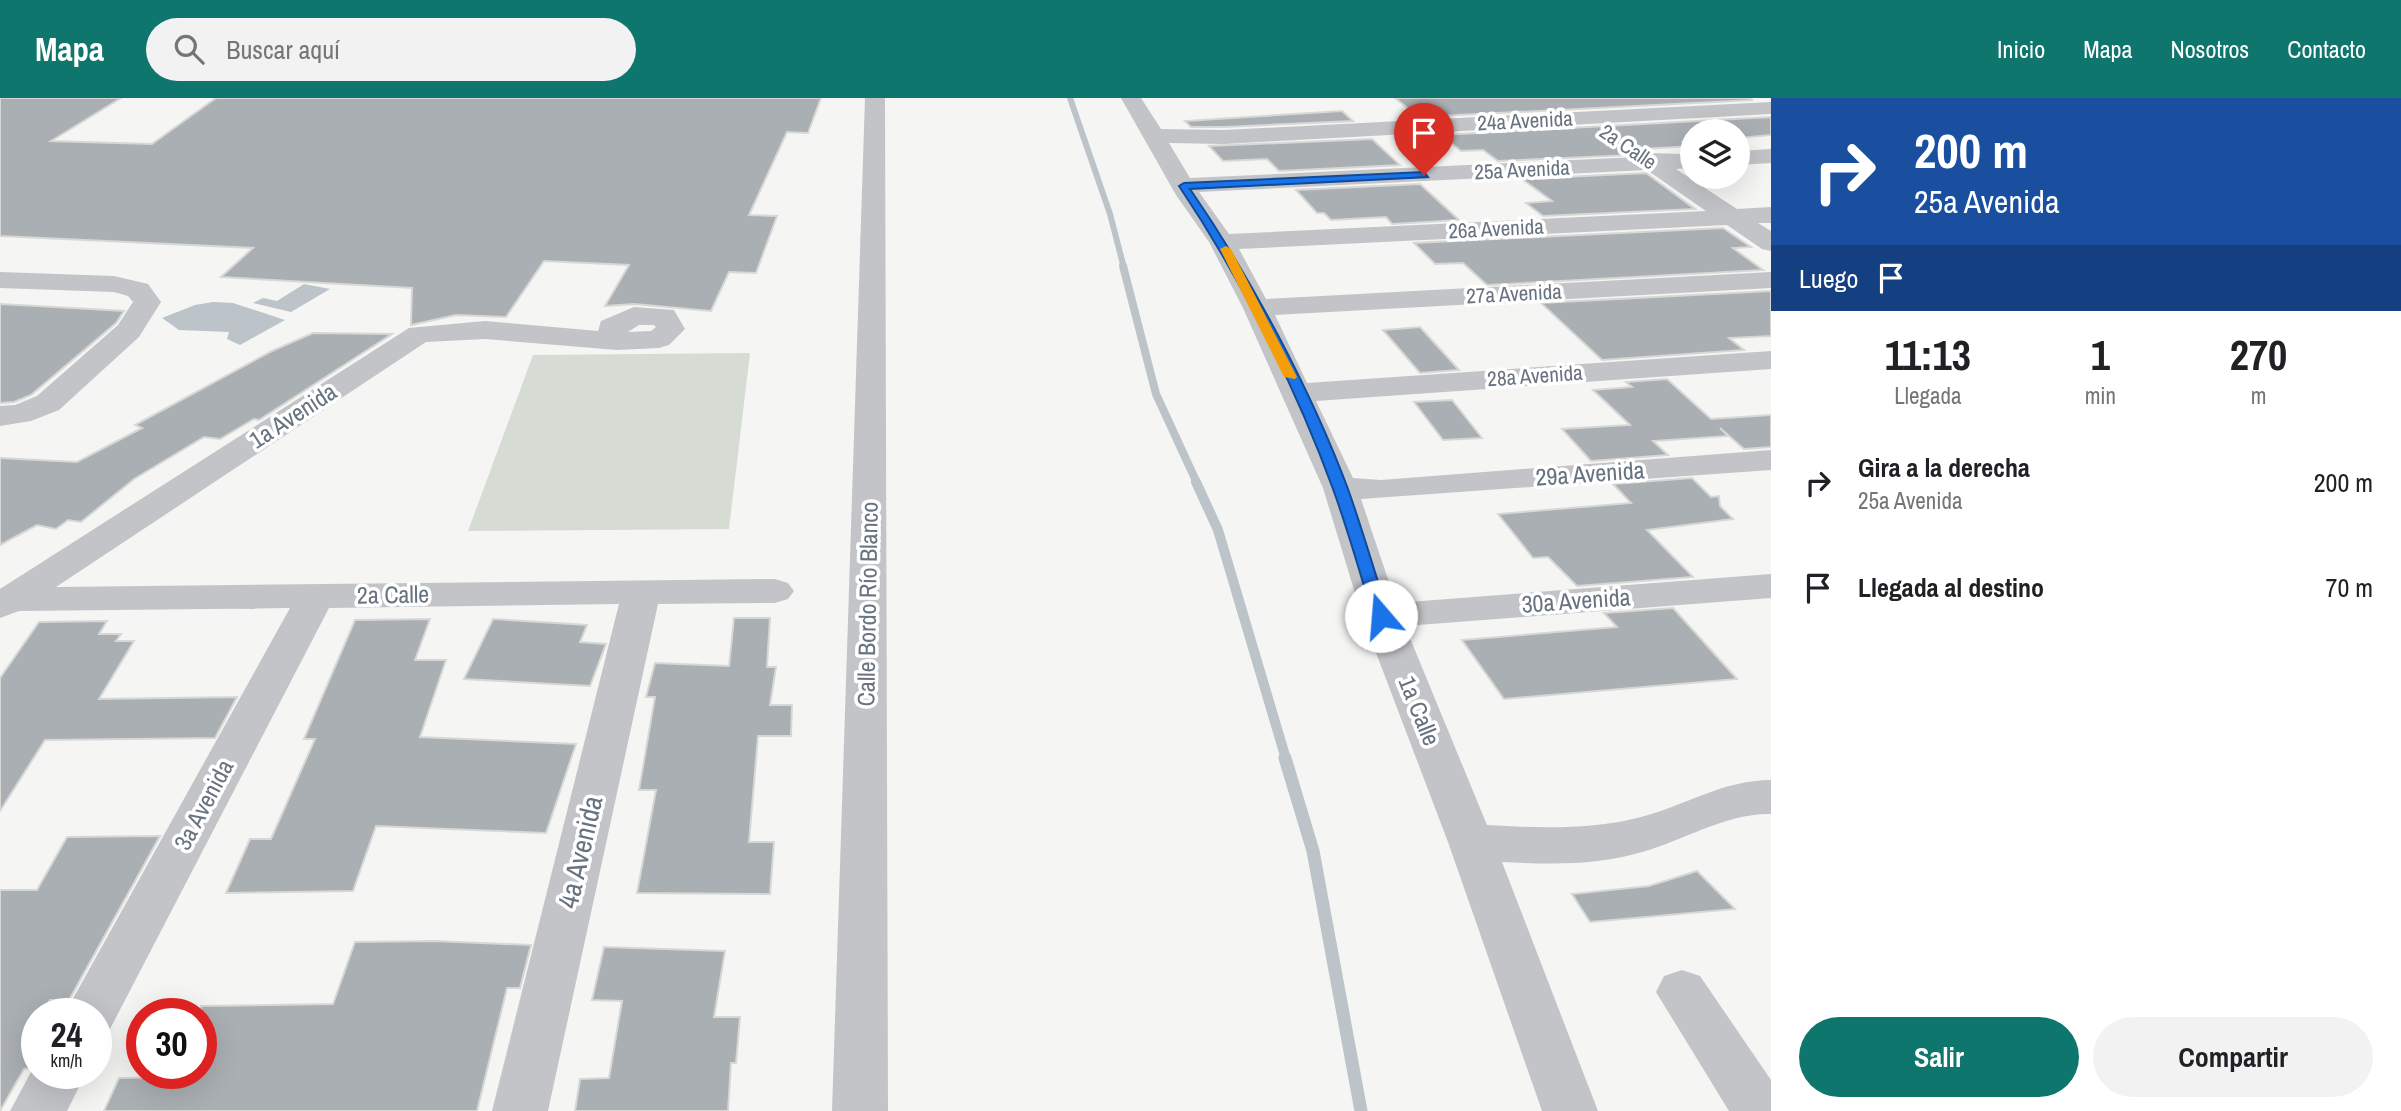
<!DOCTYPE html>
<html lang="es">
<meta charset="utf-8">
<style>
body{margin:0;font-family:"Archivo Narrow",sans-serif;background:#f2f2f2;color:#202124;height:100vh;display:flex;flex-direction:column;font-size:26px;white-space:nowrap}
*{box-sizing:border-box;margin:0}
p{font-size:23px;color:#757577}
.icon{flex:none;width:38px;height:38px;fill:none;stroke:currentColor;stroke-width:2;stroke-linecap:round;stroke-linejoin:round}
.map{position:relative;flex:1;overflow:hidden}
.panel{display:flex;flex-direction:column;background:#fff;width:630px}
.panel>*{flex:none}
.top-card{background:#1a4fa0;color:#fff;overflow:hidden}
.controls{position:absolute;left:1680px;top:21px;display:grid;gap:14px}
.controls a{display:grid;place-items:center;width:70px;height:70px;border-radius:50%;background:#fff;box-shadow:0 7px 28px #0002;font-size:35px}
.speed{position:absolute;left:21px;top:900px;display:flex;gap:14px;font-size:35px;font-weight:700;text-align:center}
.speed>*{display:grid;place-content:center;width:91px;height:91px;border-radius:50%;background:#fff;box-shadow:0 7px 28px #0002;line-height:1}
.speed small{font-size:18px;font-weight:400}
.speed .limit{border:10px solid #d22;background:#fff;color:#111}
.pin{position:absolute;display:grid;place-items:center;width:60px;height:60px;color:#fff;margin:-72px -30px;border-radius:50% 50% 50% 0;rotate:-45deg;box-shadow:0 0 7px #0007}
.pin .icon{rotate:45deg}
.me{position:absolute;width:77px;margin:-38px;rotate:342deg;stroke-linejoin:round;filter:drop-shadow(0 0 5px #0008)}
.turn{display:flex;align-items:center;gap:24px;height:147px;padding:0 28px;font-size:32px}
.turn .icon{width:91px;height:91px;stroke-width:2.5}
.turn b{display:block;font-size:49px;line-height:60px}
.then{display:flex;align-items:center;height:66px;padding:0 28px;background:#0003;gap:14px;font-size:26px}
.eta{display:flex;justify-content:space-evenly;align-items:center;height:119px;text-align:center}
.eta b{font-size:42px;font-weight:700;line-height:49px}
.action{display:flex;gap:14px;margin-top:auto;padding:14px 28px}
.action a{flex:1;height:80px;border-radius:42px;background:#0f766e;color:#fff;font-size:28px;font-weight:700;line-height:80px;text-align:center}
.action a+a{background:#f2f2f2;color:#202124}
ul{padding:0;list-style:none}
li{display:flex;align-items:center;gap:21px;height:105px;padding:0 28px}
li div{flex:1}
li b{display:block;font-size:26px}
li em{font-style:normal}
header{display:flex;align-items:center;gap:42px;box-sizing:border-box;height:98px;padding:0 35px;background:#0f766e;color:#fff}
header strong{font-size:33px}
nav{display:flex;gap:38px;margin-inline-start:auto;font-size:24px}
.search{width:490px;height:63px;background:#f2f2f2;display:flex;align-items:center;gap:18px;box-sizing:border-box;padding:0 24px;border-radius:38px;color:#757577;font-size:26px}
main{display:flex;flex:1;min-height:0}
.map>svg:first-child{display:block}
.green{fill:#d6dcd4}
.water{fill:#bcc3c9}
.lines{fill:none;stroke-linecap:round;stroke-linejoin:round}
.stream-far3{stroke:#bcc3c9;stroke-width:6}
.stream-far2{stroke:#bcc3c9;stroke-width:8}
.stream-far1{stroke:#bcc3c9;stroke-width:10}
.stream{stroke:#bcc3c9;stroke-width:13}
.building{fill:#aaafb4;stroke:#d7d7d5;stroke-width:2}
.minor{fill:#c2c4c7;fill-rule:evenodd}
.route{fill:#1a73e8;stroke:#114b97;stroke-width:2}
.slow{fill:#f59e0b}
.labels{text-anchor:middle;stroke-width:7;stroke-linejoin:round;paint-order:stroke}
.far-street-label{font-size:21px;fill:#687380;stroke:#fff}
.street-label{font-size:24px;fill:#687380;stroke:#fff}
.near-street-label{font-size:28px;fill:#687380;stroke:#fff}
</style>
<header>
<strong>Mapa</strong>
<div class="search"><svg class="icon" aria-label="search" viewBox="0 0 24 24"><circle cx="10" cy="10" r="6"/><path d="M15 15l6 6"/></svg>Buscar aquí</div>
<nav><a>Inicio</a><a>Mapa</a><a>Nosotros</a><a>Contacto</a></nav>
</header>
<main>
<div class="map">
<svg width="1771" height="1013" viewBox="0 0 1771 1013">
<rect width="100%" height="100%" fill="#f5f5f3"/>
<path class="green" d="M 750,255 L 729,431 L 468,433 L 533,257 Z"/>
<g class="water">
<path d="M 304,186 L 330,191 L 291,214 L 253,205 L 263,200 L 277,203 Z"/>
<path d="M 213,204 L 233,205 L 285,222 L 240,247 L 227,241 L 229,234 L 179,232 L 162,220 L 195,207 Z"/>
</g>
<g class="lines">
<path class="stream-far3" d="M 1070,0 L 1110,116 L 1124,170"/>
<path class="stream-far2" d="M 1123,168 L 1156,296 L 1197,385"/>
<path class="stream-far1" d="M 1196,384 L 1218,432 L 1286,661"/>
<path class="stream" d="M 1285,660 L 1313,753 L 1361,1013"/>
</g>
<g class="building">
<path d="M 0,0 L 121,0 L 51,43 L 152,46 L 216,0 L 821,0 L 808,35 L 787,34 L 749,117 L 777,118 L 756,175 L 729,174 L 711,213 L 634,206 L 605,208 L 629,167 L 544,163 L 506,219 L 456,217 L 411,227 L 412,190 L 221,179 L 253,150 L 0,138 Z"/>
<path d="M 1395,0 L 1748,0 L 1753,2 L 1419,19 Z"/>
<path d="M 1342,13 L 1353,23 L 1224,29 L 1191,29 L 1185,23 Z"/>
<path d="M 1771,19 L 1771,37 L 1738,40 L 1738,33 L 1692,33 L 1692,44 L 1684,44 L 1691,48 L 1626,52 L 1633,57 L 1498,63 L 1483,52 L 1461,53 L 1441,37 Z"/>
<path d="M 1372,41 L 1400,67 L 1279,73 L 1267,61 L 1223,63 L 1209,48 Z"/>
<path d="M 1646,75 L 1695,111 L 1543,118 L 1526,105 L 1552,103 L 1522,81 Z"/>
<path d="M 1420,86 L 1459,122 L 1392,126 L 1386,119 L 1331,122 L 1324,115 L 1317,115 L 1296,92 Z"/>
<path d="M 1723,130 L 1751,149 L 1733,150 L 1763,172 L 1487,187 L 1463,165 L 1435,166 L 1414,145 Z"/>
<path d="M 1771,193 L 1771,238 L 1729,240 L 1744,252 L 1602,262 L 1541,205 Z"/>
<path d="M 0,206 L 55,209 L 124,213 L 116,225 L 31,297 L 14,304 L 0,305 Z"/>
<path d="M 1420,229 L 1459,272 L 1420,275 L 1383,232 Z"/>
<path d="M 313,235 L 392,236 L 259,322 L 254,321 L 220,341 L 204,339 L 134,381 L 81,424 L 68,422 L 56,431 L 37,427 L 0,447 L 0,360 L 77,364 L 142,330 L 135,327 L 272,253 Z"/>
<path d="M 1667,281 L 1711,321 L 1771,317 L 1771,349 L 1744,351 L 1720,330 L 1728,338 L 1653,343 L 1668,357 L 1591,363 L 1562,331 L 1630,327 L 1593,292 L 1632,289 L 1626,284 Z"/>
<path d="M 1452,302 L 1482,340 L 1443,342 L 1414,304 Z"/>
<path d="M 1692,380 L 1711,399 L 1719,398 L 1720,408 L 1733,421 L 1647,432 L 1693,479 L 1577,488 L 1548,459 L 1533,460 L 1498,416 L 1631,405 L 1613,386 Z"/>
<path d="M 1673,510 L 1737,581 L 1504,601 L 1462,542 L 1617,529 L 1604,515 Z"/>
<path d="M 734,520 L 770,520 L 767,569 L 776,569 L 770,607 L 792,607 L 791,638 L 758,638 L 749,744 L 774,744 L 770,796 L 637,795 L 656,692 L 639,692 L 655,599 L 646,599 L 655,565 L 729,568 Z"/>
<path d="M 430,521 L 415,562 L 446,562 L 420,639 L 576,646 L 546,735 L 376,728 L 353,793 L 226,795 L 250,741 L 271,741 L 315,641 L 304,641 L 355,522 Z"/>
<path d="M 493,521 L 587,527 L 580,544 L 606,546 L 590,588 L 464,581 Z"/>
<path d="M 107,523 L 99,536 L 121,536 L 116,543 L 134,543 L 99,601 L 237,599 L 215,640 L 45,642 L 0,713 L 0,580 L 39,524 Z"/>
<path d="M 160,738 L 69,902 L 50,902 L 43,915 L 37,915 L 37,960 L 30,970 L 24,971 L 0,1013 L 0,792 L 37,792 L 67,739 Z"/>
<path d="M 1697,773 L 1735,811 L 1590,824 L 1572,796 L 1649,788 Z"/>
<path d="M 434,843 L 531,847 L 520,890 L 507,890 L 477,1013 L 104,1013 L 119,980 L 201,979 L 201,908 L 333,906 L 355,844 Z"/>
<path d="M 604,849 L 725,853 L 714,919 L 740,919 L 736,965 L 731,965 L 728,1013 L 575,1013 L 580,981 L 609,980 L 622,903 L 592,902 Z"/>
</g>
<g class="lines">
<g class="minor">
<path d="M 865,0 L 885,0 L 888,1013 L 832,1013 Z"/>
<path d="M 1121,0 L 1141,0 L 1161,31 L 1224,32 L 1771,4 L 1771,16 L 1224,46 L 1169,45 L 1190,80 L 1638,59 C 1651,52 1676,57 1692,56 L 1692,70 L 1676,71 L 1737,111 L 1771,109 L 1771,125 L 1758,125 L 1771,133 L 1771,153 L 1762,151 L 1727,127 L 1239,151 L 1266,201 L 1771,174 L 1771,190 L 1275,217 L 1307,285 L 1771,253 L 1771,271 L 1316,303 L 1353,380 L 1381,382 L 1771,352 L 1771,372 L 1361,401 L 1396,505 L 1771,476 L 1771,500 L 1405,528 L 1487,727 C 1537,730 1589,732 1637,720 C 1683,709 1722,682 1771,682 L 1771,716 C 1726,715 1685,742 1642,754 C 1597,768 1548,766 1502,764 L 1598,1013 L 1542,1013 L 1448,744 L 1362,518 L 1323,390 L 1243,210 L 1209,144 L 1176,97 ZM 1647,72 L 1706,113 L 1229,136 L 1199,94 Z"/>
<path d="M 1771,51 L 1771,65 L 1738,67 L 1738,53 Z"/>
<path d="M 0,174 L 114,178 L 148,186 L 161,204 L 139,239 L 59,312 L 31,323 L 0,328 L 0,308 L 15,307 L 37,298 L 118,227 L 133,204 L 128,198 L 114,194 L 0,190 Z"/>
<path d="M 634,209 L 674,212 L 685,231 L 669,247 L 659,250 L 617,252 L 485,241 L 426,244 L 56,489 L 775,481 L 788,485 L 794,493 L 788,501 L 775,505 L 658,506 L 548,1013 L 492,1013 L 619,506 L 329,510 L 110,931 L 96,936 L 96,915 L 65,915 L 290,510 L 19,513 L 0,520 L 0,491 L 409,230 L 485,223 L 598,233 L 601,223 ZM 639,227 L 654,227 L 656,229 L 651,233 L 628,234 Z"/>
<path d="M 1682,872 L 1700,878 L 1771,982 L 1771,1013 L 1729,1013 L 1656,894 L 1664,878 Z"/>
<path d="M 37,963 L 37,975 L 86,975 L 67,1013 L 10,1013 Z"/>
</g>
</g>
<path class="route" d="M 1424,74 L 1428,79 L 1190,91 C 1250,178 1311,292 1348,391 C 1363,433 1375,476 1389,518 L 1381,523 L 1373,518 C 1360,475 1348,432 1333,391 C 1295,287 1240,179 1179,88 L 1184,85 Z"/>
<path class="slow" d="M 1226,148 L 1231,151 L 1297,279 L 1295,281 L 1284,279 L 1220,151 Z"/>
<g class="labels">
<g class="far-street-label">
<text transform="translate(1525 23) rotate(-3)" y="7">24a Avenida</text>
<text transform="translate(1628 49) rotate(34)" y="7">2a Calle</text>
<text transform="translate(1522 72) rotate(-3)" y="7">25a Avenida</text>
<text transform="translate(1496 131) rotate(-3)" y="7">26a Avenida</text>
<text transform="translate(1514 196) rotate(-3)" y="7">27a Avenida</text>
<text transform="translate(1535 278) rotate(-4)" y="7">28a Avenida</text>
</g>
<g class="street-label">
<text transform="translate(293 318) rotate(-33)" y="8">1a Avenida</text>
<text transform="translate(1590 376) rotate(-4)" y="8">29a Avenida</text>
<text transform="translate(393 497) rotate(-1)" y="8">2a Calle</text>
<text transform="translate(1576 503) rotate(-4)" y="8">30a Avenida</text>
<text transform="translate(868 506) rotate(-89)" y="8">Calle Bordo Río Blanco</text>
<text transform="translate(1419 613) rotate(68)" y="8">1a Calle</text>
<text transform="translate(204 707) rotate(-62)" y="8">3a Avenida</text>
</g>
<g class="near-street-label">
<text transform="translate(580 754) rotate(-77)" y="10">4a Avenida</text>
</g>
</g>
</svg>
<div class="controls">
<a><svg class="icon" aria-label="layers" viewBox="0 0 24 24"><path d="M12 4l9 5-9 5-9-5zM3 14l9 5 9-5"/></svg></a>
</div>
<div class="speed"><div>24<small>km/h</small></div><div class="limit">30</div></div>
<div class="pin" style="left:1424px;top:77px;background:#d93025"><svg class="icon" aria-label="arrive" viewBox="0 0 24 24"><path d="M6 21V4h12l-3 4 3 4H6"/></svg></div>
<svg class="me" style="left:1381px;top:518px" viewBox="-20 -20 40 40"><circle r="19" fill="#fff"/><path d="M0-13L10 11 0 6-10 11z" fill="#1a73e8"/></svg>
</div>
<section class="panel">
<div class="top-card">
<div class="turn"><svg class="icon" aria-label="right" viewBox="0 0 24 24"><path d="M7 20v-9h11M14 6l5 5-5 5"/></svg><div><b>200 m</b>25a Avenida</div></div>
<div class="then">Luego<svg class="icon" aria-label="arrive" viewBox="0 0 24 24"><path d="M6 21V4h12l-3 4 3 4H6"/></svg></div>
</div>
<div class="eta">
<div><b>11:13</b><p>Llegada</p></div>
<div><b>1</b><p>min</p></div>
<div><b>270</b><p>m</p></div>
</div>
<ul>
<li><svg class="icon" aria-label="right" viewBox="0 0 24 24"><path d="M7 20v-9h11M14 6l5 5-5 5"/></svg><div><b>Gira a la derecha</b><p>25a Avenida</p></div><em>200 m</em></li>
<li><svg class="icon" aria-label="arrive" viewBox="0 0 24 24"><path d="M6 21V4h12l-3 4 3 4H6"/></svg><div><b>Llegada al destino</b></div><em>70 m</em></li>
</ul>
<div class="action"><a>Salir</a><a>Compartir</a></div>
</section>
</main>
